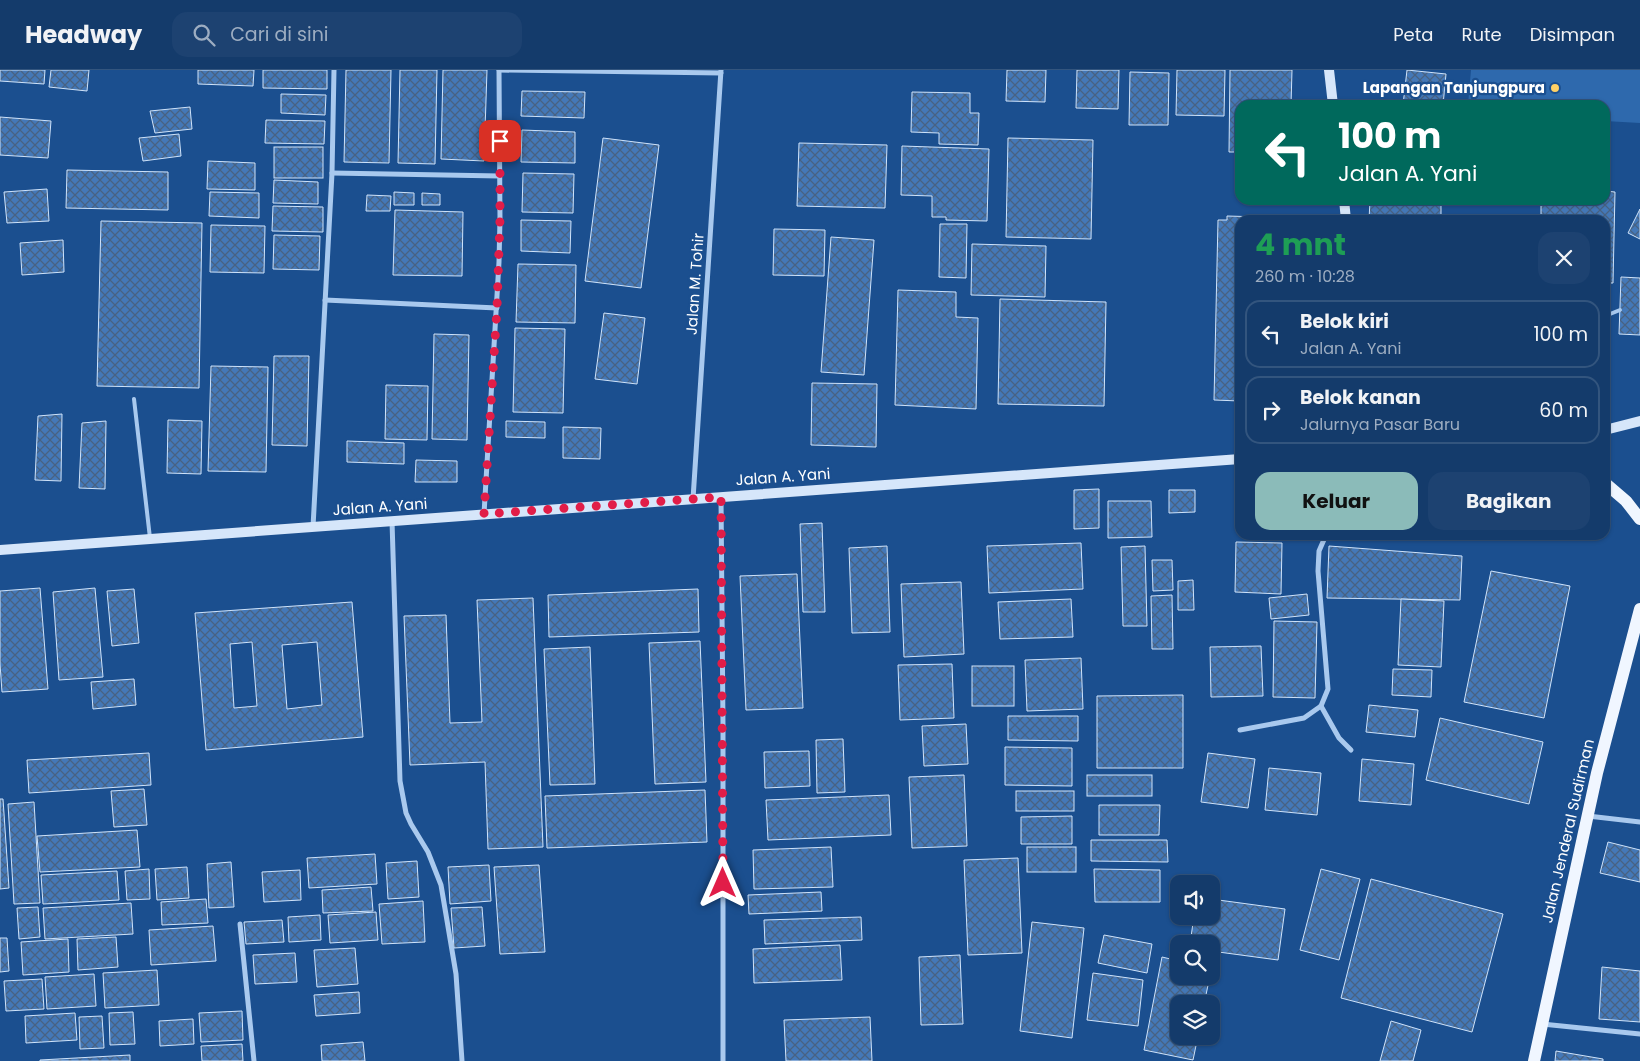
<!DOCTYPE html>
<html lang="id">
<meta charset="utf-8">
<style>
body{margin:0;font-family:Poppins,sans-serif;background:#1d4271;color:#f1f3f6;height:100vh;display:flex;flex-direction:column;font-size:19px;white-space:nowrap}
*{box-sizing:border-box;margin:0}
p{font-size:16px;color:#9dadc1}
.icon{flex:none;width:28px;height:28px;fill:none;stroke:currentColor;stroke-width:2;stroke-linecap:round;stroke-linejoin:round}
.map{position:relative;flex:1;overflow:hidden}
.side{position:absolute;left:1235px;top:145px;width:375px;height:325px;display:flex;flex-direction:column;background:#143b6b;border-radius:15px;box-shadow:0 1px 4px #0004,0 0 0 1px #33557e}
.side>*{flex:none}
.hud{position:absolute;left:1235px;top:30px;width:375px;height:105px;border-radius:15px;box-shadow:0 1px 4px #0004,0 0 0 1px #33557e;background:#00695c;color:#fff;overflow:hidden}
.tools{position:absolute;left:1170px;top:805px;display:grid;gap:10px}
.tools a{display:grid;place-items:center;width:50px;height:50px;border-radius:10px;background:#143b6b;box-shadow:0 1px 4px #0004,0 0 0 1px #33557e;font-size:25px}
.pin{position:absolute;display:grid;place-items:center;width:42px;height:42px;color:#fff;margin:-21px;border-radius:10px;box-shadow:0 2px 8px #0006}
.me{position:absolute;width:55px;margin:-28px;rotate:0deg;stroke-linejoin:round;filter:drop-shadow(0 0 4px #0008)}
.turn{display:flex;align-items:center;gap:18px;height:105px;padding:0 20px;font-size:22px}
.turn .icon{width:65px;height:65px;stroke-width:2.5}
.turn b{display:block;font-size:35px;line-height:42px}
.round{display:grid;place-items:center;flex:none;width:52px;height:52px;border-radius:15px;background:#1d4271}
.summary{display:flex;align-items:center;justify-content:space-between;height:85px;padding:0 20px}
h1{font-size:30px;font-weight:700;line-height:38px;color:#1e9e55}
.cta{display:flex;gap:10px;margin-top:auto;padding:10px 20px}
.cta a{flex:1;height:58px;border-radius:15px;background:#8bbbb9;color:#111;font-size:20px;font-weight:700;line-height:58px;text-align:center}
.cta a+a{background:#1d4271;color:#f1f3f6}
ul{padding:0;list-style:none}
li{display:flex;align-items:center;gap:15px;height:68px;margin:0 10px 8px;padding:0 10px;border:2px solid #33557e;border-radius:15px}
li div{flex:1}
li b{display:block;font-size:19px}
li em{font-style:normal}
header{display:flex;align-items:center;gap:30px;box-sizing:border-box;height:70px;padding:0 25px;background:#143b6b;border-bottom:1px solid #33557e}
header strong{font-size:24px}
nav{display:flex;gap:28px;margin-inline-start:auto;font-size:18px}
.search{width:350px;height:45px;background:#1d4271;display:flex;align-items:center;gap:12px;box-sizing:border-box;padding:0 18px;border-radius:15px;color:#9dadc1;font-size:19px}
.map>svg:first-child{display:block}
.green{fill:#2e69ad}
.building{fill:url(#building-cross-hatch);stroke:#cfe3fa;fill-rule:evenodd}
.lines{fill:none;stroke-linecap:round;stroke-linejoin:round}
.lane{stroke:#a9c9ee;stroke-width:4}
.street{stroke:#a9c9ee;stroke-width:5}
.secondary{stroke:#d6e6fa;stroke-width:10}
.primary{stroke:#f0f6ff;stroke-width:12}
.route{stroke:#e11d48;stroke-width:9;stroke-dasharray:0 16.2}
.poi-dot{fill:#ffd166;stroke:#1b4f8f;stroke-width:2}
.labels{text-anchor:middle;stroke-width:4.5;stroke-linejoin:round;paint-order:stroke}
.poi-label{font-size:15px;font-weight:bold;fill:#fff;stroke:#1b4f8f;text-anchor:end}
.street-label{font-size:15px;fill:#fff;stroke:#1b4f8f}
</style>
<header>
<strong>Headway</strong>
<div class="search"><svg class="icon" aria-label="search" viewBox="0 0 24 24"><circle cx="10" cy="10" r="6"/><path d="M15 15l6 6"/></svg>Cari di sini</div>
<nav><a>Peta</a><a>Rute</a><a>Disimpan</a></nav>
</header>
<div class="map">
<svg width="1640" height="991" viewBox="0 0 1640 991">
<defs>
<pattern id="building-cross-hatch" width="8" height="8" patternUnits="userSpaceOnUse" patternTransform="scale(1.25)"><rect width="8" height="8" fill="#4478b7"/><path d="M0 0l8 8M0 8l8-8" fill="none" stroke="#486282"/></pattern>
</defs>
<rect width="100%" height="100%" fill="#1b4f8f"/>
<path class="green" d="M 1471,0 L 1640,0 L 1640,53 L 1605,51 L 1605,35 L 1468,35 Z"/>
<g class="building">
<path d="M 0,0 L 45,0 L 44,14 L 0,11 Z"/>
<path d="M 51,0 L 89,0 L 87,21 L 49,17 Z"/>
<path d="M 198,0 L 254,0 L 253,16 L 198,14 Z"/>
<path d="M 263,0 L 327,0 L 327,19 L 263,18 Z"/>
<path d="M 346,0 L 391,0 L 389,93 L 344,92 Z"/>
<path d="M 400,0 L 437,0 L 435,94 L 398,93 Z"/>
<path d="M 443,0 L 487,0 L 484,91 L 441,89 Z"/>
<path d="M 1007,0 L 1046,0 L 1045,32 L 1006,31 Z"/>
<path d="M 1077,0 L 1119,0 L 1118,39 L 1076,38 Z"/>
<path d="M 1177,0 L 1225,0 L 1224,46 L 1176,45 Z"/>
<path d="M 1230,0 L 1292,0 L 1291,35 L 1240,35 L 1240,82 L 1229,82 Z"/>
<path d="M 1407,0 L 1446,4 L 1443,35 L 1403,35 Z"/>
<path d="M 1130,2 L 1169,3 L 1168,55 L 1129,55 Z"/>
<path d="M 522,21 L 585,22 L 584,48 L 521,46 Z"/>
<path d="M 912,22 L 970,23 L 970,43 L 979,43 L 978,75 L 939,74 L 939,63 L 911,62 Z"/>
<path d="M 281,24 L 326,25 L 325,45 L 281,43 Z"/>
<path d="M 190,37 L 192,59 L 155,63 L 150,41 Z"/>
<path d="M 0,47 L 51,51 L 48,88 L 0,85 Z"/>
<path d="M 266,50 L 325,51 L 324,74 L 265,73 Z"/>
<path d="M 522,60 L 575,62 L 575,93 L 521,92 Z"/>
<path d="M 179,64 L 181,86 L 143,91 L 139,68 Z"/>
<path d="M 603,68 L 659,75 L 641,218 L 585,211 Z"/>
<path d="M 1008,68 L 1093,70 L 1091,169 L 1006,167 Z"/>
<path d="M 799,73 L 887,75 L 885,138 L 797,136 Z"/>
<path d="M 902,76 L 989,79 L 987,151 L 946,150 L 946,147 L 932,147 L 932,126 L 901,125 Z"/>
<rect x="274" y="77" width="49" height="31"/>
<path d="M 208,91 L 255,93 L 255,120 L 207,119 Z"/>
<path d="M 67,100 L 168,102 L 168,140 L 66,138 Z"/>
<path d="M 523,103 L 574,104 L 573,143 L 522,142 Z"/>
<path d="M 274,110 L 318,112 L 318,134 L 273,133 Z"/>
<path d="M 47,119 L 49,151 L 7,153 L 4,122 Z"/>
<path d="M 1605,121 L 1615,122 L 1613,213 L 1605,213 L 1605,150 L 1541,150 L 1541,130 L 1605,130 Z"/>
<path d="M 210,122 L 259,123 L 259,148 L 209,146 Z"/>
<path d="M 394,122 L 414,123 L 414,135 L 394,135 Z"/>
<path d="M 422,123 L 440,124 L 440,135 L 422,135 Z"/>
<path d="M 367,125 L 391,126 L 390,141 L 366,141 Z"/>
<path d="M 1370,130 L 1441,130 L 1441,150 L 1369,150 Z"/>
<path d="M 273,136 L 323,137 L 323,162 L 272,161 Z"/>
<path d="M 1640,139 L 1640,169 L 1628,163 Z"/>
<path d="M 395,140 L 463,142 L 462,206 L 393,205 Z"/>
<path d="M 1227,146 L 1329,149 L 1240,150 L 1240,331 L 1214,330 L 1218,150 L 1227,150 Z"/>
<path d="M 521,150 L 571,151 L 570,183 L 521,181 Z"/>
<path d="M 101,151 L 202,153 L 199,318 L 97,316 Z"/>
<path d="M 940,154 L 967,154 L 966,208 L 939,207 Z"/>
<path d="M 211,155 L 265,156 L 264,203 L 210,202 Z"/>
<path d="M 774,159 L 825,160 L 824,206 L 773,205 Z"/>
<path d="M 274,165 L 320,166 L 319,200 L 273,199 Z"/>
<path d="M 831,167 L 874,170 L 864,305 L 821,302 Z"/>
<path d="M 63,170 L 64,202 L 22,205 L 20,173 Z"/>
<path d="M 972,174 L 1046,176 L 1045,227 L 971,225 Z"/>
<path d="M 518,194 L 576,195 L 575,253 L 516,252 Z"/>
<path d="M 1621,207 L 1640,208 L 1640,265 L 1619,264 Z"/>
<path d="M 898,220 L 956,222 L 956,247 L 978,248 L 976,339 L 895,335 Z"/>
<path d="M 1000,229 L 1106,232 L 1104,336 L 998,334 Z"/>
<path d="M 604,243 L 645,248 L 637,314 L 595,309 Z"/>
<path d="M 515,258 L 565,259 L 563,343 L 513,342 Z"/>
<path d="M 434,264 L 469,265 L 467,370 L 432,369 Z"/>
<path d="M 274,286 L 309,286 L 307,376 L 272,375 Z"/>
<path d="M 211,296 L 268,297 L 266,402 L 208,401 Z"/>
<path d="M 812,313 L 877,314 L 876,377 L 811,375 Z"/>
<path d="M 386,315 L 428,316 L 427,370 L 385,369 Z"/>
<path d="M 62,344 L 61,411 L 35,410 L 38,346 Z"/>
<path d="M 168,350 L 202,351 L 201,404 L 167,403 Z"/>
<path d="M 106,351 L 105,419 L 79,418 L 82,353 Z"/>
<path d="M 506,351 L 545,352 L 545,368 L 506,367 Z"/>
<path d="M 563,357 L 601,358 L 600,389 L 563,388 Z"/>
<path d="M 347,371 L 404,373 L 404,394 L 347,392 Z"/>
<path d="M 416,390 L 457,391 L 457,412 L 415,412 Z"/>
<path d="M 1099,419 L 1099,458 L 1074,459 L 1074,420 Z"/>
<path d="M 1169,420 L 1195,420 L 1195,442 L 1169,443 Z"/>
<path d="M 1108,431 L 1151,431 L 1152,467 L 1108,468 Z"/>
<path d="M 822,453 L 825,542 L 803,542 L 800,454 Z"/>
<path d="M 1236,472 L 1282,473 L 1281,524 L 1235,522 Z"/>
<path d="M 1081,473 L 1083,519 L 989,523 L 987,476 Z"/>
<path d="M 887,476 L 890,562 L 852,563 L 849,478 Z"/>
<path d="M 1145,476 L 1147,556 L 1123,556 L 1121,477 Z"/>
<path d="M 1329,476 L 1462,486 L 1460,530 L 1327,528 Z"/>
<path d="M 1152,490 L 1172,490 L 1173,520 L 1153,521 Z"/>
<path d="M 1491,501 L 1570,516 L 1544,648 L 1464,632 Z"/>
<path d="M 797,504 L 803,638 L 746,640 L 740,506 Z"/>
<path d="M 1193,510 L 1194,540 L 1178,540 L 1178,511 Z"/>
<path d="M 961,512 L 964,584 L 904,587 L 901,514 Z"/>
<path d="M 40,518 L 48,619 L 2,622 L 0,594 L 0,521 Z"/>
<path d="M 95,518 L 103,607 L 59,610 L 53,522 Z"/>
<path d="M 134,519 L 139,573 L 112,576 L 107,521 Z"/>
<path d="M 698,519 L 699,562 L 549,567 L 548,525 Z"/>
<path d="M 1307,524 L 1309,545 L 1271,549 L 1269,528 Z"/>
<path d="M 1172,525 L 1173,579 L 1152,579 L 1151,526 Z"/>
<path d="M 533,528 L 543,777 L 488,779 L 485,692 L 410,695 L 404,546 L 446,545 L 450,653 L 482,652 L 477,530 Z"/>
<path d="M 1071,529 L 1073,567 L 1000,569 L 998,532 Z"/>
<path d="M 1401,529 L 1444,531 L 1441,597 L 1398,595 Z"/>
<path d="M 352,532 L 363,667 L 206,680 L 195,543 ZM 252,572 L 257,636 L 234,638 L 230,574 ZM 317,572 L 322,635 L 287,639 L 282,575 Z"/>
<path d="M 1274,551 L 1317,552 L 1315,628 L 1273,627 Z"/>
<path d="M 700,571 L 706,712 L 655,714 L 649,573 Z"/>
<path d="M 1261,576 L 1263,626 L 1211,627 L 1210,577 Z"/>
<path d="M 590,577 L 595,714 L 550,715 L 544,579 Z"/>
<path d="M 1081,588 L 1083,639 L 1027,641 L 1025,590 Z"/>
<path d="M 952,594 L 954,648 L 900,650 L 898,595 Z"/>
<rect x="972" y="596" width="42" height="40"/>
<path d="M 1393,599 L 1432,600 L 1431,627 L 1392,625 Z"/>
<path d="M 134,609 L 136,635 L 93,639 L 91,612 Z"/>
<path d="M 1183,625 L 1183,698 L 1097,698 L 1097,626 Z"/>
<path d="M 1369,635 L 1418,640 L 1415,667 L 1366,662 Z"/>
<path d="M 1008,646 L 1078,646 L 1078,671 L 1008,670 Z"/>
<path d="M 1440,648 L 1543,672 L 1529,734 L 1426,710 Z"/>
<path d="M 966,654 L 968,694 L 924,696 L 922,656 Z"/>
<path d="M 843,669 L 845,722 L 817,723 L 816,670 Z"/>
<path d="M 1005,677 L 1072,678 L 1072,716 L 1005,715 Z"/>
<path d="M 809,681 L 810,716 L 765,718 L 764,682 Z"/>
<path d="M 149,683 L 151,715 L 29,723 L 27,690 Z"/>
<path d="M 1208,683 L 1255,689 L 1248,738 L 1201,732 Z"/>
<path d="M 1362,689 L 1414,694 L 1411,735 L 1359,731 Z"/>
<path d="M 1269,698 L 1321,703 L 1317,745 L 1265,740 Z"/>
<path d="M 964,705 L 967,776 L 912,778 L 909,707 Z"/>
<rect x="1087" y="705" width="65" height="21"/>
<path d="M 144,719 L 147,755 L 114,757 L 111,721 Z"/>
<path d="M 705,720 L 707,772 L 547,778 L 545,726 Z"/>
<rect x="1016" y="721" width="58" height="20"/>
<path d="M 889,725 L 891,765 L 768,770 L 766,730 Z"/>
<path d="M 0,729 L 3,729 L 9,818 L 0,819 Z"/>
<path d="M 34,732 L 40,833 L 14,834 L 8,734 Z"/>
<path d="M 1099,735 L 1160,735 L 1159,765 L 1099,765 Z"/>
<path d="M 1072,746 L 1072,774 L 1021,774 L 1021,747 Z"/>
<path d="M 137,760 L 140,797 L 40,802 L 37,766 Z"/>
<path d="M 1091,770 L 1167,770 L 1168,792 L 1091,791 Z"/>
<path d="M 1608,772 L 1640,780 L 1640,812 L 1600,803 Z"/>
<path d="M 831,777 L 833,817 L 754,819 L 753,780 Z"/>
<rect x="1027" y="777" width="49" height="25"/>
<path d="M 375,784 L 377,814 L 309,818 L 307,788 Z"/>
<path d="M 1018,788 L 1022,883 L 968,885 L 964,790 Z"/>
<path d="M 417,791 L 419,827 L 388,829 L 386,793 Z"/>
<path d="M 231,792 L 234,837 L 209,838 L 207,794 Z"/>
<path d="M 489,795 L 491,831 L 450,834 L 448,797 Z"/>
<path d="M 539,795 L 545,882 L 500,884 L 494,797 Z"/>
<path d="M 187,797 L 189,828 L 157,830 L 155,799 Z"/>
<path d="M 149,799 L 150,829 L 127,830 L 125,801 Z"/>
<path d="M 1094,799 L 1160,800 L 1160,832 L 1095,832 Z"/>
<path d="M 1321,799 L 1360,809 L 1339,890 L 1300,880 Z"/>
<path d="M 300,800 L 301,830 L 264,832 L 262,802 Z"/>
<path d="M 117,801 L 119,830 L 43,834 L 41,805 Z"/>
<path d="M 1371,809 L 1503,844 L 1472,962 L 1341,928 Z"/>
<path d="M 371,817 L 373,841 L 323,843 L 322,820 Z"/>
<path d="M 821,822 L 822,841 L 749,844 L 748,825 Z"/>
<path d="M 206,829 L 208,853 L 162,855 L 161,832 Z"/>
<path d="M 1211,829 L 1285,839 L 1278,890 L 1211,881 L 1211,874 L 1190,874 L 1194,846 L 1211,846 Z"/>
<path d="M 423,831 L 425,872 L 382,874 L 379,834 Z"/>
<path d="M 131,833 L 133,864 L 45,869 L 43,838 Z"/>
<path d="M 38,837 L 40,867 L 19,869 L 17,838 Z"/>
<path d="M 482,837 L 485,876 L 454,878 L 451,838 Z"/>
<path d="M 376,842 L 378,870 L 330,873 L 328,845 Z"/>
<path d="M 320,845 L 321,870 L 289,872 L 288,847 Z"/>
<path d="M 861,847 L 862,870 L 765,874 L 764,850 Z"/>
<path d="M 282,850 L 284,872 L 246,874 L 244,852 Z"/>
<path d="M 1032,852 L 1084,858 L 1072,968 L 1020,961 Z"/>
<path d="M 213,856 L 216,891 L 151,895 L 149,860 Z"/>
<path d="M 1104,865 L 1152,874 L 1147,903 L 1098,893 Z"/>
<path d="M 116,867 L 118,897 L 78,900 L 77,869 Z"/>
<path d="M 0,868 L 7,868 L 9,901 L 0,902 Z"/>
<path d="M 68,869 L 69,902 L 23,905 L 21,872 Z"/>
<path d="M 840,875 L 842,910 L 754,913 L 753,879 Z"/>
<path d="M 355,878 L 358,914 L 317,917 L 314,880 Z"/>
<path d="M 295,883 L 297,912 L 255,914 L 253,885 Z"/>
<path d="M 960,885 L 963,954 L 921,955 L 919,887 Z"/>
<path d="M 1162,887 L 1179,891 L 1179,906 L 1210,906 L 1204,934 L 1179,934 L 1179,966 L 1198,966 L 1193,990 L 1144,980 Z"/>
<path d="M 1602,897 L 1640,901 L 1640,952 L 1599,949 Z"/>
<path d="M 157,900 L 159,935 L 105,938 L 103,903 Z"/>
<path d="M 1093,903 L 1143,910 L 1138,956 L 1087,950 Z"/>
<path d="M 94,904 L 96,936 L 47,939 L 45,907 Z"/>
<path d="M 42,909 L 44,939 L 6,941 L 4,911 Z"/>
<path d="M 359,922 L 360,943 L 316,946 L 314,925 Z"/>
<path d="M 242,941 L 243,970 L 201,972 L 199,943 Z"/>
<path d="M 133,942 L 135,974 L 110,975 L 109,943 Z"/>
<path d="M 75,943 L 77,970 L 26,973 L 25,946 Z"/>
<path d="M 102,946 L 104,978 L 80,979 L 79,947 Z"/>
<path d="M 870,947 L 872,991 L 786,991 L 784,950 Z"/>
<path d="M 193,949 L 194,974 L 160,976 L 159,951 Z"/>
<path d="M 1391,951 L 1421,960 L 1413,991 L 1380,991 Z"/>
<path d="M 363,972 L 365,991 L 322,991 L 321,975 Z"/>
<path d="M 242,974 L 243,991 L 202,991 L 201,976 Z"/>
<path d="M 1556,981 L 1603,989 L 1603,991 L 1555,991 Z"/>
<path d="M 130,985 L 130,991 L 40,991 L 40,990 Z"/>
</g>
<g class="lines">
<g class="lane">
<path d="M 1605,246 L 1620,240"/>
<path d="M 134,329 L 150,468"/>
</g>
<g class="street">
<path d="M 499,0 L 721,3"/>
<path d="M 332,103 L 500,106"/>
<path d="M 325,230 L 497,238"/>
<path d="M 721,427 L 723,655 L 723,991"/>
<path d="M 693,429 L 721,0"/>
<path d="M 484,444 L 499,192 L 500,149 L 499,0"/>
<path d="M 392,451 L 400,711 L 406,743 L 411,754 L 428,782 L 441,815 L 456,904 L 462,991"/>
<path d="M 313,457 L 332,103 L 334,0"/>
<path d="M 1321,636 L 1339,668 L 1351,680"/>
<path d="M 1240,660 L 1304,648 L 1321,636 L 1328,619 L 1318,501 L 1319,481 L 1326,465"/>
<path d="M 1588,746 L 1640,752"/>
<path d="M 240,854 L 254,991"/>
<path d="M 1542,954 L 1640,964"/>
</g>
<g class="secondary">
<path d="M 1329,0 L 1333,35"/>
<path d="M 1344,130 L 1346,150"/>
<path d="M 1605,360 L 1640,351"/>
<path d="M 0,480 L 1240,389"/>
</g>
<g class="primary">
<path d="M 1605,413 L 1626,431 L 1640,449"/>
<path d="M 1534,991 L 1597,703 L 1640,539"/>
</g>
</g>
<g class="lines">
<path class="route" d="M 500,71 L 500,149 L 497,238 L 484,444 L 721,427 L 723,813"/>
</g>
<circle class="poi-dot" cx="1555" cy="18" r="5"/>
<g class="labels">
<g class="poi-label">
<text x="1545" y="23">Lapangan Tanjungpura</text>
</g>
<g class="street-label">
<text transform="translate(695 214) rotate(-86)" y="5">Jalan M. Tohir</text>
<text transform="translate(783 407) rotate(-4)" y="5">Jalan A. Yani</text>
<text transform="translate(380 437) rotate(-4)" y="5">Jalan A. Yani</text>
<text transform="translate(1568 761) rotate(-77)" y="5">Jalan Jenderal Sudirman</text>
</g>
</g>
</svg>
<div class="tools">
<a><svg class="icon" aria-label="sound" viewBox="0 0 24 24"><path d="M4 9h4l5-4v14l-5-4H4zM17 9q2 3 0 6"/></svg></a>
<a><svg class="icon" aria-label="search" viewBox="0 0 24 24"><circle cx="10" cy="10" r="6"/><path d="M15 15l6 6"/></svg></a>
<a><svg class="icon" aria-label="layers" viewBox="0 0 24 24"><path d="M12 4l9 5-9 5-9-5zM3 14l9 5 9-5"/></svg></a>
</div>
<div class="pin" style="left:500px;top:71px;background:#d93025"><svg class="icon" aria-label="arrive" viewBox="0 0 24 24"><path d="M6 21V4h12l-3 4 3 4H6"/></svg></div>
<svg class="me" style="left:723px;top:813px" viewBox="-20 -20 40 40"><path d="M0-17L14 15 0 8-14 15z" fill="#e11d48" stroke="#fff" stroke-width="4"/></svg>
<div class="hud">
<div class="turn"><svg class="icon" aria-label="left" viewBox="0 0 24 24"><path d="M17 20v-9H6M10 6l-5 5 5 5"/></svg><div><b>100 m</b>Jalan A. Yani</div></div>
</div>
<section class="side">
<div class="summary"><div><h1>4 mnt</h1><p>260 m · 10:28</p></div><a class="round"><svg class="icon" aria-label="close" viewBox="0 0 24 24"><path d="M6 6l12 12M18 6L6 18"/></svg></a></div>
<ul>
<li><svg class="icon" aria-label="left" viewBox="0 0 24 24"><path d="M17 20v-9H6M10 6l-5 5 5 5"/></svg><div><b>Belok kiri</b><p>Jalan A. Yani</p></div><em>100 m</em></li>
<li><svg class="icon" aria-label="right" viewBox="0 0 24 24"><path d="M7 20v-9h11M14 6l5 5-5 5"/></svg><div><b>Belok kanan</b><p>Jalurnya Pasar Baru</p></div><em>60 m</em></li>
</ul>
<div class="cta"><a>Keluar</a><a>Bagikan</a></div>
</section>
</div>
